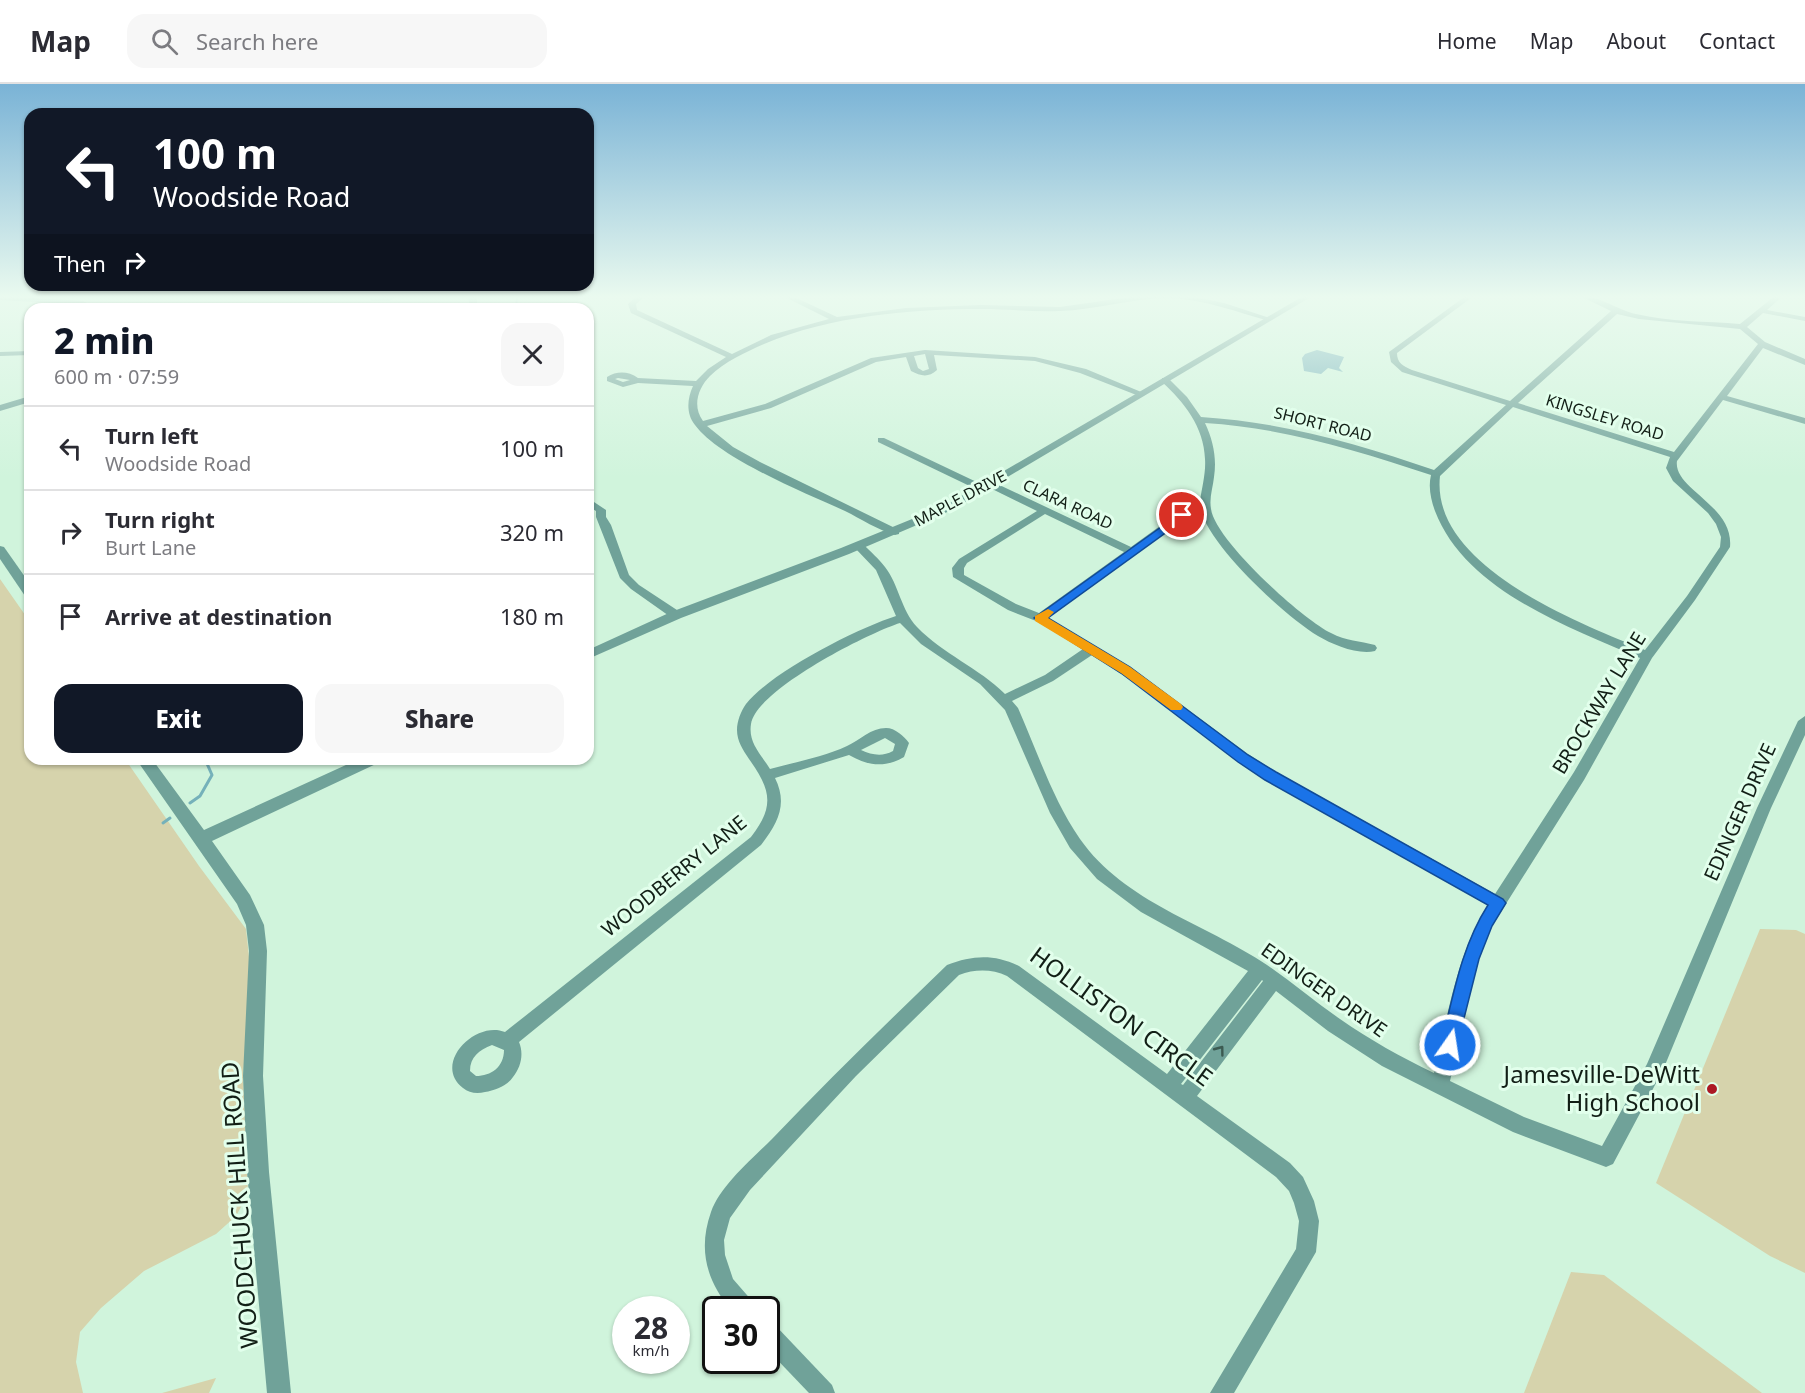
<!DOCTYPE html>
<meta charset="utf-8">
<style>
body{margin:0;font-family:"Noto Sans",sans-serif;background:#f7f7f7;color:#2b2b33;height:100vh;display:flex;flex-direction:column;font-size:22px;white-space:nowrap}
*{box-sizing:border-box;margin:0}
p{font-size:20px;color:#7c7c81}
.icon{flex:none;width:33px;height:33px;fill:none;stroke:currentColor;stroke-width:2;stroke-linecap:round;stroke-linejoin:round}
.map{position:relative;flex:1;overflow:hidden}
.details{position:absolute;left:24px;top:219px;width:570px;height:462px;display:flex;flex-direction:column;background:#fff;border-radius:18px;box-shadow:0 2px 4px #0004}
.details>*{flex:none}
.banner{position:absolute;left:24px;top:24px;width:570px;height:183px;border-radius:18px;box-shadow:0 2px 4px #0004;background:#111827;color:#fff;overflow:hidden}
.speed{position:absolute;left:612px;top:1212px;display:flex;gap:12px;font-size:30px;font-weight:700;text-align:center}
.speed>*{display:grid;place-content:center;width:78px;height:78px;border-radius:50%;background:#fff;box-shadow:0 2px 4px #0004;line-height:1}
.speed small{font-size:15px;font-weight:400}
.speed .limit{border:3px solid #111;border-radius:9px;background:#fff;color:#111}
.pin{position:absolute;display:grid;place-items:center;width:51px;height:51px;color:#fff;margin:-26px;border:3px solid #fff;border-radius:50%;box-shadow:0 2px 6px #0007}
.me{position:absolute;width:66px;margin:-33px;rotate:13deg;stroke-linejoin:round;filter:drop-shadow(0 0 4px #0008)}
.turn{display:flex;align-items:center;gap:21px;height:126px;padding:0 30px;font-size:27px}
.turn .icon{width:78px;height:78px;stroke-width:2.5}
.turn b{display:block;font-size:42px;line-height:51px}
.then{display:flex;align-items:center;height:57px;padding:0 30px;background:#0003;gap:12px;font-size:22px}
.round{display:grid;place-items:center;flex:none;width:63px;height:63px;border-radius:18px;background:#f7f7f7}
.summary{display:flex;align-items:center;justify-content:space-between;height:102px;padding:0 30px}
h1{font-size:36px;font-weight:800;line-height:45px;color:#111827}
.button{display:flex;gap:12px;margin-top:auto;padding:12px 30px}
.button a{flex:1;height:69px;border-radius:18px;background:#111827;color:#fff;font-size:24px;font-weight:800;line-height:69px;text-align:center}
.button a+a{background:#f7f7f7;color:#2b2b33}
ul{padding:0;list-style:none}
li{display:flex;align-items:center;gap:18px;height:84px;padding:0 30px;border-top:2px solid #e1e1e2}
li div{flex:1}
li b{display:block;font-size:22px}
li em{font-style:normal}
header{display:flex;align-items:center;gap:36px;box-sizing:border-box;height:84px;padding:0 30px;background:#fff;border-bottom:2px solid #e1e1e2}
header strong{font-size:28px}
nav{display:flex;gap:33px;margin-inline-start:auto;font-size:21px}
.search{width:420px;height:54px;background:#f7f7f7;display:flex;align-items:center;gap:15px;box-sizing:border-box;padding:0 21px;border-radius:18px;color:#7c7c81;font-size:22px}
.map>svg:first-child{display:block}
.green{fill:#d6d3ac}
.water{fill:#75b1ba}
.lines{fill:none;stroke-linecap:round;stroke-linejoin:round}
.stream-far1{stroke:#75b1ba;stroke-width:2}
.stream{stroke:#75b1ba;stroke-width:3}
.minor{fill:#70a299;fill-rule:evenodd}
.tertiary{fill:#70a299;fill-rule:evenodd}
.oneway{stroke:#3c5a51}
.route{fill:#1a73e8;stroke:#114b97;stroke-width:1.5}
.slow{fill:#f59e0b}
.poi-dot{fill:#ac1924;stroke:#e2ffec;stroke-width:2}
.labels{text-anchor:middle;stroke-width:6;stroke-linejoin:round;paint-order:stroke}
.far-street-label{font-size:16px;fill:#121f16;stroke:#e2ffec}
.street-label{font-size:20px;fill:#121f16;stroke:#e2ffec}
.near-street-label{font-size:24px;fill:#121f16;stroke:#e2ffec}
.near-poi-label{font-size:24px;fill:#121f16;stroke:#e2ffec;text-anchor:end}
</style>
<header>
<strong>Map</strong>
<div class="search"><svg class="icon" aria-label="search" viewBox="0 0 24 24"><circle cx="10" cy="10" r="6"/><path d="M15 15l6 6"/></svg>Search here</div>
<nav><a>Home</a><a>Map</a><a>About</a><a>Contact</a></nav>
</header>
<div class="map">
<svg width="1805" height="1309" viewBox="0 0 1805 1309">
<rect width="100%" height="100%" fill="#d0f4dc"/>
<g class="green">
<path d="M 0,495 L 30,538 L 30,675 L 125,675 L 199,782 L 246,845 L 251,891 L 243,992 L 248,1110 L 236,1132 L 216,1150 L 144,1187 L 101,1224 L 80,1248 L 76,1278 L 83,1309 L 0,1309 Z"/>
<path d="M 1760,845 L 1796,846 L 1805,850 L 1805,1189 L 1770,1172 L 1656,1099 Z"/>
<path d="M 1571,1188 L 1604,1191 L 1762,1309 L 1524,1309 Z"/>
<path d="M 216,1294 L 209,1309 L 162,1309 Z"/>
</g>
<path class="water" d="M 1317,266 L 1344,273 L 1339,284 L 1343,288 L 1328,284 L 1321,290 L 1304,287 L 1302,274 L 1305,270 Z"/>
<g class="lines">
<g class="stream-far1">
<path d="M 317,220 L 333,225"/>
<path d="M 415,225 L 419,222"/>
<path d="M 516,225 L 517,212 L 524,211"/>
</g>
<g class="stream">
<path d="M 190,719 L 200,712 L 212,691 L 205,675"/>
<path d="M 163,739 L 170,734"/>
</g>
<g class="minor">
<path d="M 369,211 L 377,211 L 377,213 L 402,211 L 389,217 L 371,217 Z"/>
<path d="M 468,211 L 476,211 L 478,225 L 470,225 Z"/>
<path d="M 638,211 L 646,211 L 636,220 L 637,226 L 732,270 L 771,251 L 829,235 L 781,211 L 790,211 L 837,233 L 906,224 L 981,221 L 1060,223 L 1144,211 L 1184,211 L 1224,219 L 1273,235 L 1269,237 C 1237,228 1206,216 1172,214 C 1134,213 1097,226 1059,227 C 1034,228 1008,225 982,225 C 910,225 830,232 764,260 C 746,268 724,278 710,292 C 698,304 692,322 703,337 L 765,320 L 871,274 L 925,266 L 1035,273 L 1086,285 L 1146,310 L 1139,312 L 1080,289 L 1035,277 L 934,271 L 937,286 C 928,294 921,292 911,287 L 906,273 L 876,278 L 771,324 L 707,342 L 733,363 L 760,378 L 899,446 L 899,450 L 895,451 C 878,446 861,435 845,427 C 805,409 719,374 695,341 C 686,330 687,315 693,302 L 638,299 L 623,303 L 607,297 L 607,293 C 617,287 628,287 638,294 L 696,297 L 708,285 L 726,273 L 631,229 L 628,220 ZM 925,270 L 929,285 L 923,287 L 918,284 L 914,272 ZM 618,294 L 630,296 L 623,298 L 615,295 Z"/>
<path d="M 1467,211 L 1475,211 L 1397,269 C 1397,279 1403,282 1412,286 L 1510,317 L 1611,227 L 1578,211 C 1598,211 1617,226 1636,230 C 1669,238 1706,237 1740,240 L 1776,211 L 1784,211 L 1767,226 L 1805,233 L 1805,237 L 1763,229 L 1747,243 L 1765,258 L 1805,275 L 1805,281 L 1763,264 L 1727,312 L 1805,334 L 1805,340 L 1723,316 L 1677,377 C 1673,405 1734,421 1730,463 L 1695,516 L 1652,574 L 1584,696 L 1492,842 L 1478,875 L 1450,997 L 1524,1033 L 1602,1062 L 1647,980 L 1757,724 L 1798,637 L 1805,632 L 1805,651 L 1771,724 L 1663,986 L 1613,1080 L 1606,1083 L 1513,1048 L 1382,982 L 1328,947 L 1276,907 L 1197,1012 L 1290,1079 L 1303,1093 L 1314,1117 L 1319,1137 L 1316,1168 L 1234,1309 L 1210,1309 L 1296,1165 L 1299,1137 L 1294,1119 L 1289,1107 L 1276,1093 L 1007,892 C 992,885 975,885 959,891 L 856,992 L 750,1106 L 730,1134 L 724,1156 L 725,1171 L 733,1195 L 753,1218 L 755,1226 L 731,1226 C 706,1196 698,1165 711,1128 C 720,1102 753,1074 772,1055 C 829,995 888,938 947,881 C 973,871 994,870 1019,882 L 1167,990 L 1248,887 L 1141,828 L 1097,795 L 1070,764 L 1050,729 L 1005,626 L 980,600 L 921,560 L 900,539 C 868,549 756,606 751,640 C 748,659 761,670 770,685 C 795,678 824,673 847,662 C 860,656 871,644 886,644 C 895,644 904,652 909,659 L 904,673 C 885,684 868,682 849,671 L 775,694 C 788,720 778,739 761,761 L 519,958 C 524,970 521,983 513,993 C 507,1002 495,1006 485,1008 C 477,1010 469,1009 463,1004 C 432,980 475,936 505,948 L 751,753 C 775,722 771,706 749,675 C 743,666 737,657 737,646 C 737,637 741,627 746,620 C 771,588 858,544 896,532 L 876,486 L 855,464 L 855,460 L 863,460 C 870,467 879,475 885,483 C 899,501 901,526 917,543 C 943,570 979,584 1005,610 L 1045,591 L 1083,565 L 1036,537 L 1008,526 L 953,493 L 952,484 L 959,475 L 1037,427 L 986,402 L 986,406 L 978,406 L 878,358 L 878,354 L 884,354 L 985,402 L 985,398 L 993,398 L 1131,463 L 1178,429 L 1200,417 C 1202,403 1206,389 1205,375 C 1204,343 1184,318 1162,298 L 1162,294 L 1168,294 L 1187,313 L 1201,333 C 1282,338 1358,360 1434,386 L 1506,321 L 1402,288 L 1391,278 L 1389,268 ZM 1617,230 L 1639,235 L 1740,245 L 1758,260 L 1674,368 L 1518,319 ZM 1513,323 L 1670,373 L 1666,384 L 1673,397 L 1708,429 L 1716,440 L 1721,453 L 1720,463 L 1687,512 L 1645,566 C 1579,539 1430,482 1440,392 ZM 1205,339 C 1283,344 1356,366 1431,391 C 1428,403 1431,416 1435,427 C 1465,506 1568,543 1640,574 L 1574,688 L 1495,810 L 1276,688 L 1248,670 L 1130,583 L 1048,534 L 1186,433 L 1200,425 C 1211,464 1284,531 1318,552 C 1333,561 1358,571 1375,567 L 1377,564 L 1375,561 C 1360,557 1346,557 1331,549 C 1302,535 1215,456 1211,425 C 1209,414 1213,403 1214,393 C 1217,374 1213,356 1205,339 ZM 1045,430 L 1124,468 L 1039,529 L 1016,520 L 964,491 L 964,484 L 967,479 ZM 1092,571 C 1153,608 1206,657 1266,696 L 1488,821 C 1456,871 1448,933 1434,989 C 1401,973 1370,956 1340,935 C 1315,918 1292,898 1267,881 C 1205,839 1125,819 1080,755 C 1053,716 1037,667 1018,624 L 1012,617 L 1053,597 ZM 885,654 L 895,660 L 893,667 C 882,673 872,671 861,666 ZM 1262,896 L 1263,897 L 1183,1001 L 1181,1000 ZM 492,961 L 504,966 C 504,983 491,992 476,992 L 470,987 C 470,973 479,966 492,961 Z"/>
<path d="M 0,212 L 83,217 L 98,225 L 88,225 L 74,220 L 0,216 Z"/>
<path d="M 30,267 L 30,271 L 0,272 L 0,268 Z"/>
<path d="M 30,312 L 30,318 L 0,327 L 0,321 Z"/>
<path d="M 588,414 L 606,426 L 606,433 L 611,441 L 629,491 L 639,501 L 680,528 L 682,531 L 680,534 L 672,534 L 631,505 L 620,494 L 596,433 L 596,427 L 588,422 Z"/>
<path d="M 766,1237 L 774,1240 L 832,1301 L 835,1309 L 809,1309 L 766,1264 Z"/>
</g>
<g class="tertiary">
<path d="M 1305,211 L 1314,211 L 952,426 L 849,470 L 681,534 L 588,575 L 588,566 L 671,528 L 841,464 L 944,422 Z"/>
<path d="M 0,462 L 4,463 L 30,500 L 30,513 L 25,512 L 0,475 Z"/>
<path d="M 136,675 L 152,675 L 204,746 L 359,675 L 381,675 L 378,679 L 212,757 L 250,811 L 264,841 L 267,867 L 263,992 L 269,1088 L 291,1309 L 267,1309 L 247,1088 L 243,992 L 249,867 L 246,841 L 237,820 Z"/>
</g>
</g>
<defs><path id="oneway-chevron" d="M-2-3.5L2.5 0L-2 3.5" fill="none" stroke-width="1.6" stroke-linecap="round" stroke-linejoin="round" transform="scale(1.5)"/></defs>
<use class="oneway" href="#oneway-chevron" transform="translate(1220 966) rotate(-53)"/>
<linearGradient id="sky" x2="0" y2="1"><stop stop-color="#7ab3d6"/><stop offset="0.54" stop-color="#eafaef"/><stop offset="1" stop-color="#eafaef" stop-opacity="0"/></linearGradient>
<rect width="1805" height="394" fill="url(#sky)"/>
<path class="route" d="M 1182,428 L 1186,429 L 1186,434 L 1048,534 L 1130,583 L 1248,671 L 1276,688 L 1503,815 L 1506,819 L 1492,842 L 1479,875 L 1456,966 L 1450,969 L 1444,966 L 1441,961 C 1453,913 1461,863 1488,821 L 1265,696 L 1238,678 L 1121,589 L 1034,534 Z"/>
<path class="slow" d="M 1048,525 L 1054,528 L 1048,534 L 1130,583 L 1181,620 L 1183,623 L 1181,626 L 1171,626 L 1121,589 L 1035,537 L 1035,532 Z"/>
<circle class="poi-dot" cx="1712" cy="1005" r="6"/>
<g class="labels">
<g class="far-street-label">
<text transform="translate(1605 333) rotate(17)" y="6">KINGSLEY ROAD</text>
<text transform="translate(1323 340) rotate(14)" y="6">SHORT ROAD</text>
<text transform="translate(960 414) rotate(-28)" y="6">MAPLE DRIVE</text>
<text transform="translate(1068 420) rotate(25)" y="6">CLARA ROAD</text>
</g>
<g class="street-label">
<text transform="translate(1599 619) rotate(-59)" y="7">BROCKWAY LANE</text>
<text transform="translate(1740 728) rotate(-66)" y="7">EDINGER DRIVE</text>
<text transform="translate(674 792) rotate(-39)" y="7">WOODBERRY LANE</text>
<text transform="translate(1324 906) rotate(35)" y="7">EDINGER DRIVE</text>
</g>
<g class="near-street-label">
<text transform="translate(1121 933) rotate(36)" y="8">HOLLISTON CIRCLE</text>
<text transform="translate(240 1121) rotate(-94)" y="8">WOODCHUCK HILL ROAD</text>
</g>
<g class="near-poi-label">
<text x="1700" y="999">Jamesville-DeWitt<tspan x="1700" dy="28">High School</tspan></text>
</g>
</g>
</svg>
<div class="speed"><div>28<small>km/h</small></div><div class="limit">30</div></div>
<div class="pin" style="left:1182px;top:431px;background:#d93025"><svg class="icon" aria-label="arrive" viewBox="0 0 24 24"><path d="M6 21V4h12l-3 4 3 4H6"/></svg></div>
<svg class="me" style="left:1450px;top:961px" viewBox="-20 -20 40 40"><circle r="17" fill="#1a73e8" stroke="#fff" stroke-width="3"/><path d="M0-11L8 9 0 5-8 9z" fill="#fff"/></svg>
<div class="banner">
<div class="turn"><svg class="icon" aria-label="left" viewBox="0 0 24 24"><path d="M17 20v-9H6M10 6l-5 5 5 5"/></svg><div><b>100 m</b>Woodside Road</div></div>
<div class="then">Then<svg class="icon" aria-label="right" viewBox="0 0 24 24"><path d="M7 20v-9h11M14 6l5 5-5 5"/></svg></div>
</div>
<section class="details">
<div class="summary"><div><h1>2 min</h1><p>600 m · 07:59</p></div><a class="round"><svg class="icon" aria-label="close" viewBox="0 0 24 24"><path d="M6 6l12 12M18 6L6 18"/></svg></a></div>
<ul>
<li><svg class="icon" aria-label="left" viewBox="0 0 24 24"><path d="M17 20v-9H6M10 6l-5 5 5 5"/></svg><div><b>Turn left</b><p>Woodside Road</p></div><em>100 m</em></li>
<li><svg class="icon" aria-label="right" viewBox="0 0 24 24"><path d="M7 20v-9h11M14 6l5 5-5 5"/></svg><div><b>Turn right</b><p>Burt Lane</p></div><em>320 m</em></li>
<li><svg class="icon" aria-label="arrive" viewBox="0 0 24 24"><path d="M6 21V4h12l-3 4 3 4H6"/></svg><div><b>Arrive at destination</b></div><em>180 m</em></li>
</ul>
<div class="button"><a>Exit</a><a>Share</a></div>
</section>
</div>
